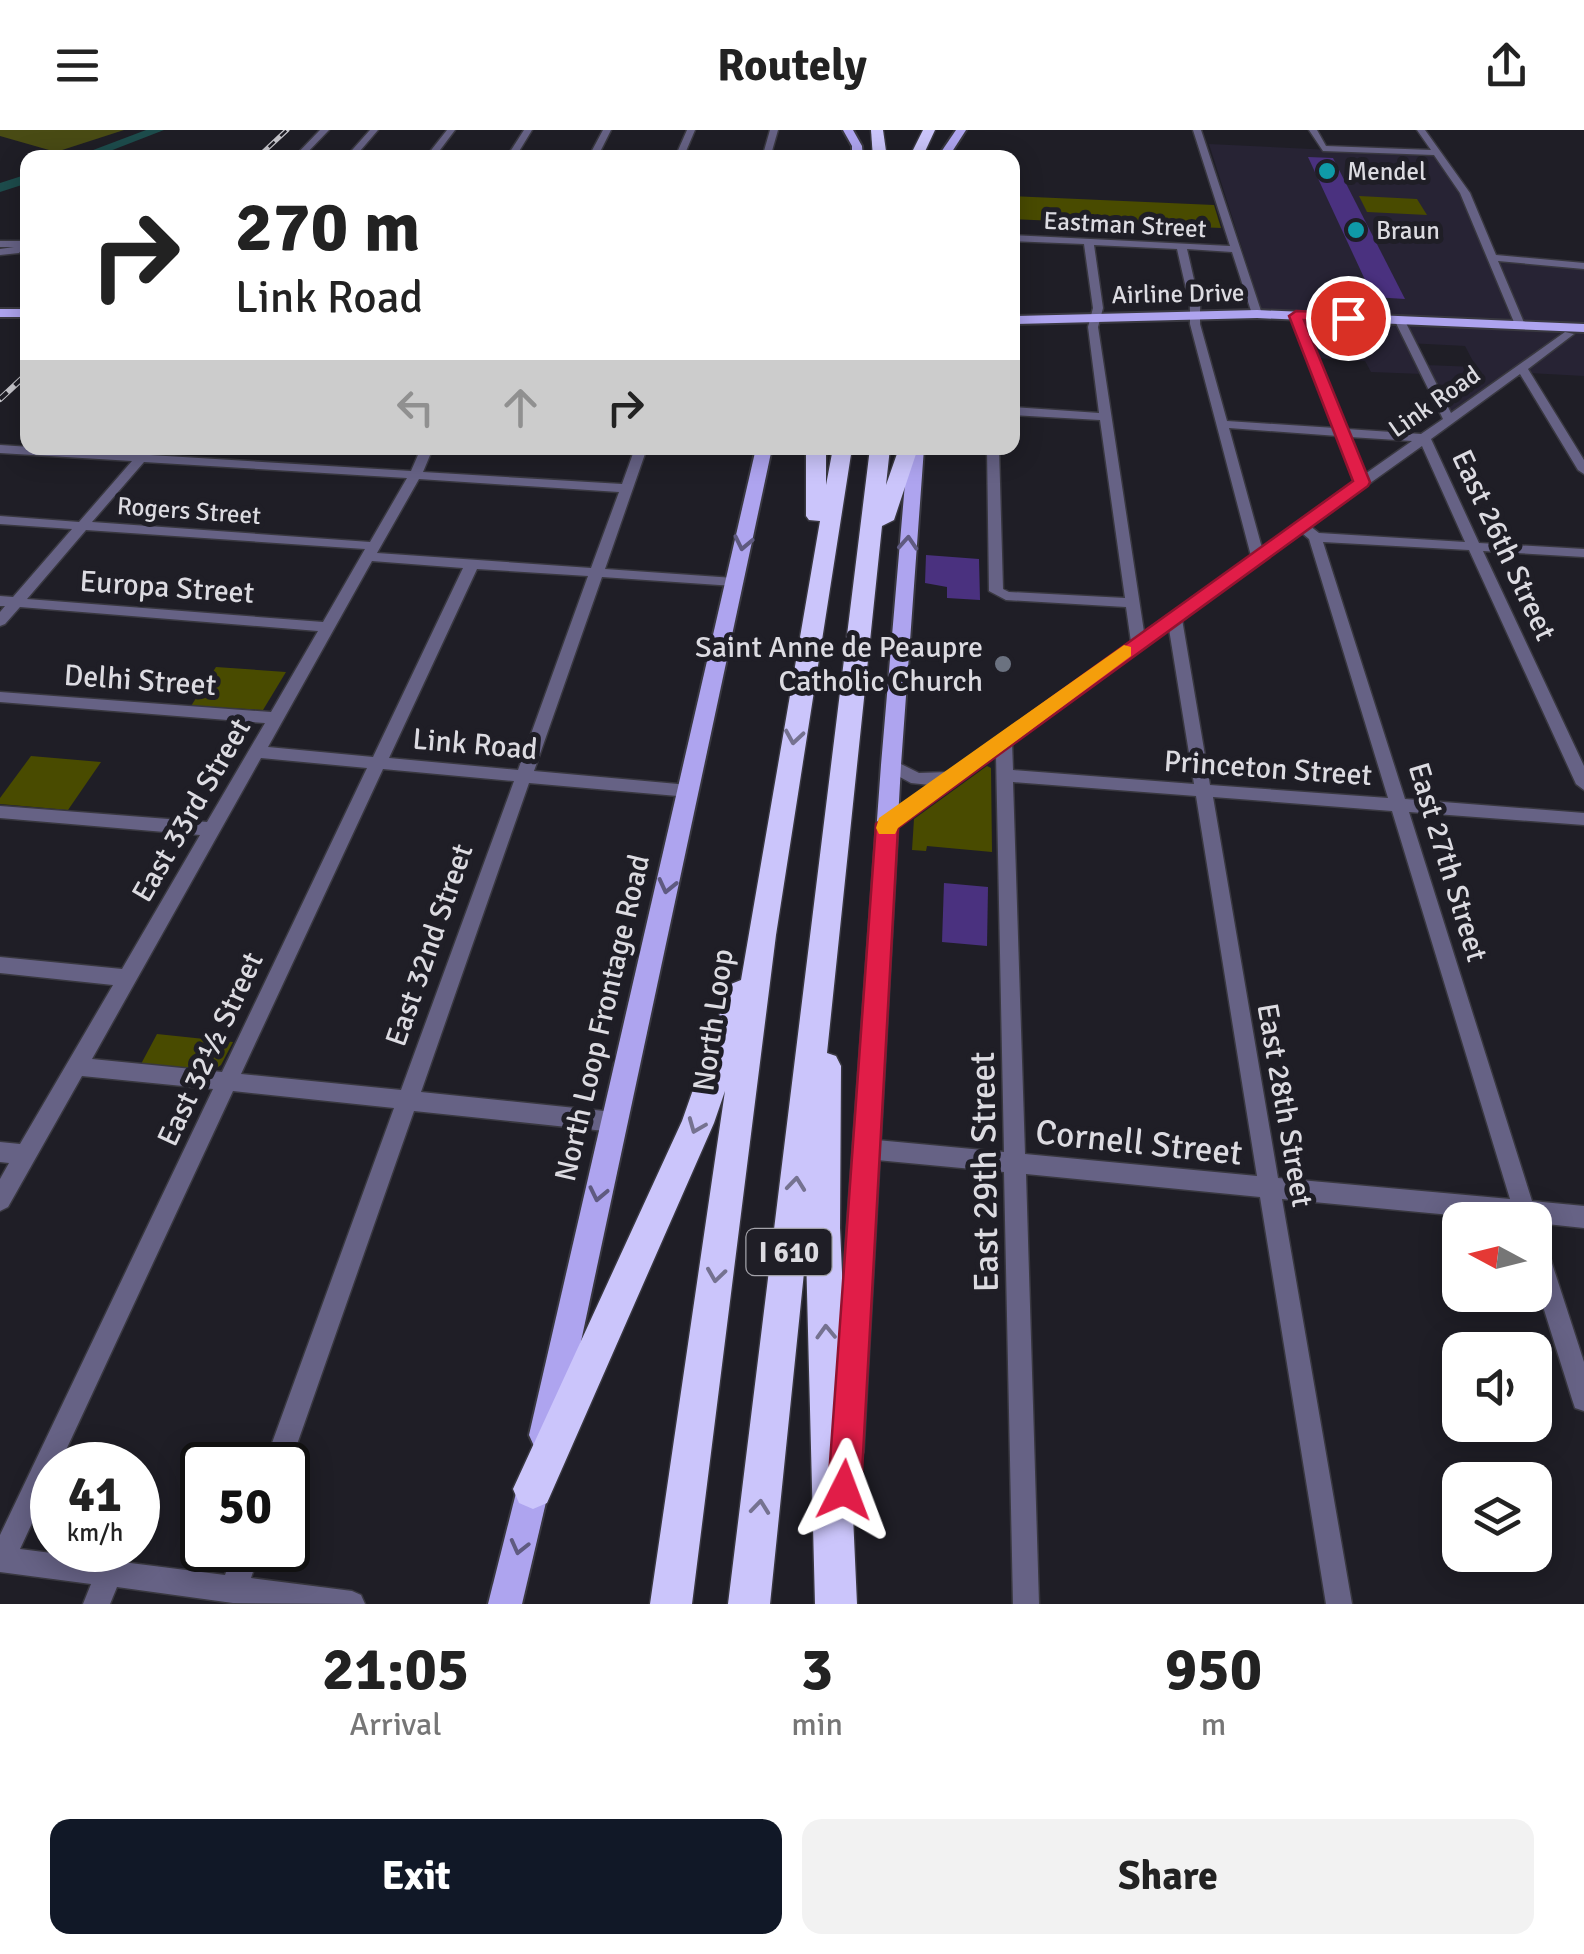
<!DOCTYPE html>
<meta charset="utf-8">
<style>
body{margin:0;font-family:Signika,sans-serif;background:#f2f2f2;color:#222;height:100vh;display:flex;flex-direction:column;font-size:38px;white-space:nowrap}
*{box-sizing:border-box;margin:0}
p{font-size:32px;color:#767676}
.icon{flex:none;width:55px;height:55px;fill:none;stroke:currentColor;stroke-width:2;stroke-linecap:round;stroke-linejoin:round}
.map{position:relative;height:1474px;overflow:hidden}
.side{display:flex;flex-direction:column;background:#fff;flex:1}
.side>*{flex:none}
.guide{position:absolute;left:20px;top:20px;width:1000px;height:305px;border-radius:20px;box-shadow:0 5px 25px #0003;background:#fff;color:#222;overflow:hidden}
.needle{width:65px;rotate:277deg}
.buttons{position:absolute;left:1442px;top:1072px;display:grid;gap:20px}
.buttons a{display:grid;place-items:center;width:110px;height:110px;border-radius:20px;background:#fff;box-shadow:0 5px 25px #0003;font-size:50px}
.speed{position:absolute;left:30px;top:1312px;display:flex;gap:20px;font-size:50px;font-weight:700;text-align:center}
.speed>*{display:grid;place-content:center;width:130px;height:130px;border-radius:50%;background:#fff;box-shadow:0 5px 25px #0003;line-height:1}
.speed small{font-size:25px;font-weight:400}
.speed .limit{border:5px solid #111;border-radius:15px;background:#fff;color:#111}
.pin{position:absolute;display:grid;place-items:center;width:85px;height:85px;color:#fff;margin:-42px;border:5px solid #fff;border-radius:50%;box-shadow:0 2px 10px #0007}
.me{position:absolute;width:110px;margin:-55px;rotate:3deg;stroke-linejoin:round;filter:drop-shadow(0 0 8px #0008)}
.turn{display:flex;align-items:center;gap:35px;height:210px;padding:0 50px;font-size:45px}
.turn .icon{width:130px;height:130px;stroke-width:2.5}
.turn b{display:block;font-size:70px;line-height:85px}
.lanes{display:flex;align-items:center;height:95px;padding:0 50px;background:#0003;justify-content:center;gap:50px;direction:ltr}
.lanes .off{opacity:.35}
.eta{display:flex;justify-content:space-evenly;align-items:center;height:170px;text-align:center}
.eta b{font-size:60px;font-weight:800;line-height:70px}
.action{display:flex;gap:20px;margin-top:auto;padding:20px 50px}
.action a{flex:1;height:115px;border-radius:20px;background:#111827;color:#fff;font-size:40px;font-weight:800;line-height:115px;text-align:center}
.action a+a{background:#f2f2f2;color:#222}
header{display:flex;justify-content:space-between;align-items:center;height:130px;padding:0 50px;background:#fff;font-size:45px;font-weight:800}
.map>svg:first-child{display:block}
.commercial{fill:#272334}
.green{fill:#494b00}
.forest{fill:#494b14}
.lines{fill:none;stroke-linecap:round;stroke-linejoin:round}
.river{fill:#1d4c4c;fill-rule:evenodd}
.building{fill:#4a317f}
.minor-casing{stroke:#393840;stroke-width:3}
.major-casing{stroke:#393840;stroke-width:4}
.highway-casing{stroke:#393840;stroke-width:3}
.minor{fill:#666285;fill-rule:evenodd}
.major{fill:#aea4ef;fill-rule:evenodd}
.highway{fill:#cbc5fb;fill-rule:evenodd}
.rail-far1-casing{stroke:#c7c6cc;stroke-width:5}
.rail-casing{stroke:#c7c6cc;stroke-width:6}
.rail-far1{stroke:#1f1e26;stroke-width:2.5;stroke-dasharray:8;stroke-linecap:butt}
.rail{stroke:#1f1e26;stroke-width:4;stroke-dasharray:10;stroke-linecap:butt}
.oneway{stroke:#5f5a80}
.oneway2{stroke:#757290}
.route{fill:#e11d48;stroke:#92132f;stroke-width:2.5}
.slow{fill:#f59e0b}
.culture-dot{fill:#0f9aa8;stroke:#1f1e26;stroke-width:4}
.worship-dot{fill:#6b7280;stroke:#1f1e26;stroke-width:4}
.labels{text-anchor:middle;stroke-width:10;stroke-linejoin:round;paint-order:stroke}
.far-poi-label{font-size:25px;fill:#dcdbe1;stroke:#1f1e26;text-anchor:start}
.far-street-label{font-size:25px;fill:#dcdbe1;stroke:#1f1e26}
.shield{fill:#1f1e26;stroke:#a3a2a9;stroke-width:2.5}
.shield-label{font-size:28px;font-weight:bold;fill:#dcdbe1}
.street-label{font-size:30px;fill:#dcdbe1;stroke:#1f1e26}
.poi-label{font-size:30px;fill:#dcdbe1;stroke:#1f1e26;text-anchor:end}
.near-street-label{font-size:35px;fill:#dcdbe1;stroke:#1f1e26}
</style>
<header><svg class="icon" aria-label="menu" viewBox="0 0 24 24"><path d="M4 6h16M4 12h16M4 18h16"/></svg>Routely<svg class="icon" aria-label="share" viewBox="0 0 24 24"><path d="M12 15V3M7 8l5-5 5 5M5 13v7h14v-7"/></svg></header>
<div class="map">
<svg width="1584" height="1474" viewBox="0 0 1584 1474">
<rect width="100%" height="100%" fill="#1f1e26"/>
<path class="commercial" d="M 1209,14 L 1434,25 L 1464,67 L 1487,130 L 1584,139 L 1584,246 L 1510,242 L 1451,284 L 1426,235 L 1476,237 L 1465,216 L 1407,213 L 1422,244 L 1371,242 L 1365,231 L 1316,228 L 1302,191 L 1261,178 Z"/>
<g class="green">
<path d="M 1013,66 L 1214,75 L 1221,98 L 1013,89 Z"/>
<path d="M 1359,66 L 1417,69 L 1427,85 L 1367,82 Z"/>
<path d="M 216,537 L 286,542 L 263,580 L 191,576 Z"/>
<path d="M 31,626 L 101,632 L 68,680 L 0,674 L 0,668 Z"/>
<path d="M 987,636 L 991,638 L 992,722 L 927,716 L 926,721 L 912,720 L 914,689 Z"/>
<path d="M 157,904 L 233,912 L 221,935 L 212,941 L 141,934 Z"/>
</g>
<path class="forest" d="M 0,0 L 124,0 L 56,22 L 0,6 Z"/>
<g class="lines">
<g class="river">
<path d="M 146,0 L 164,0 L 92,28 L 72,28 Z"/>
<path d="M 28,44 L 28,53 L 0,62 L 0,53 Z"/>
</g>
</g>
<g class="building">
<path d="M 1308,27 L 1333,28 L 1405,169 L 1373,167 Z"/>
<path d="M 926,425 L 979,429 L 980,470 L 947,468 L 947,457 L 925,453 Z"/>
<path d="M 944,753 L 988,757 L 987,816 L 942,812 Z"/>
</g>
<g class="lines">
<defs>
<g id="minor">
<path d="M 320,0 L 329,0 L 302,28 L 293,28 Z"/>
<path d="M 370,0 L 378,0 L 354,28 L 345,28 Z"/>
<path d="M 447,0 L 455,0 L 434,28 L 425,28 Z"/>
<path d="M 524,0 L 532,0 L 515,28 L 506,28 Z"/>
<path d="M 603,0 L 611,0 L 600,22 L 676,25 L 687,0 L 695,0 L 684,26 L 686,28 L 588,28 Z"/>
<path d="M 770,0 L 778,0 L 770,28 L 762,28 Z"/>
<path d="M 1193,0 L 1201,0 L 1262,184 L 1257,187 L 1252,184 L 1232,122 L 1187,119 L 1200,176 L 1200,194 L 1227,291 L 1335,298 L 1291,185 L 1292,183 L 1301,185 L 1347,299 L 1421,304 L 1443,289 L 1394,189 L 1395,187 L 1404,189 L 1451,283 L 1565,202 L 1574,204 L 1528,239 L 1584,330 L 1584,344 L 1578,340 L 1520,244 L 1431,309 L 1479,413 L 1584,419 L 1584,427 L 1483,421 L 1584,636 L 1584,660 L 1576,654 L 1469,420 L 1323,412 L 1405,669 L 1584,683 L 1584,695 L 1409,682 L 1532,1071 L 1584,1076 L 1584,1098 L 1537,1093 L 1535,1097 L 1535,1090 L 1503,1090 L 1282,1069 L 1352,1474 L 1326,1474 L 1260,1067 L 1026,1044 L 1039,1474 L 1013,1474 L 1004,1042 L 866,1029 L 859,1026 L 855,1019 L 859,1012 L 866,1009 L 1004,1022 L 996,624 L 887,700 L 881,699 L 879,694 L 881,689 L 930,655 L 911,653 L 885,639 L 883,635 L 891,629 L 919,643 L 948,642 L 1131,512 L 1126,477 L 1006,470 L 989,461 L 987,318 L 999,318 L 1003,459 L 1009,462 L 1125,468 L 1100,290 L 1012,285 L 1012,277 L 1099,283 L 1088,197 L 1093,178 L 1084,114 L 1012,111 L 1012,105 L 1230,116 ZM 1094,115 L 1177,119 L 1190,176 L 1190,194 L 1251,426 L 1144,502 L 1098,197 L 1103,178 ZM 1229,298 L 1338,306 L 1355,351 L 1262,418 ZM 1350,307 L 1412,311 L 1365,344 ZM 1422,316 L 1465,412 L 1319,403 L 1310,396 ZM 1302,403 L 1309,409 L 1388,668 L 1210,655 L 1182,489 ZM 1169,499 L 1194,654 L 1013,640 L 1012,612 ZM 1013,652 L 1196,666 L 1257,1046 L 1025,1024 ZM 1213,667 L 1392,681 L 1510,1069 L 1278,1048 Z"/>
<path d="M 1309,0 L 1317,0 L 1326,16 L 1431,20 L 1417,0 L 1425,0 L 1470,63 L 1496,125 L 1584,133 L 1584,139 L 1498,131 L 1525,195 L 1516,197 L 1460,63 L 1434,25 L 1323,21 Z"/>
<path d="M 0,111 L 21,111 L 26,114 L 19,123 L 0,125 L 0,119 L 14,117 L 0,117 Z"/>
<path d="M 0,315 L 138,324 L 148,318 L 153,321 L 150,325 L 411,341 L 421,318 L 433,318 L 423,342 L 622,354 L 635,318 L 647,318 L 605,439 L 734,448 L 741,452 L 734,456 L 602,447 L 534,641 L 689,655 L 697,661 L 689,667 L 529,653 L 421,962 L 614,982 L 621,985 L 624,992 L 621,999 L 614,1002 L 414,981 L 288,1340 L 288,1335 L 264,1335 L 394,978 L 233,961 L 59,1335 L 52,1335 L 52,1350 L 20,1419 L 225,1445 L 234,1420 L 260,1420 L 251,1448 L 352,1461 L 361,1465 L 365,1474 L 233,1473 L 117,1457 L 110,1474 L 83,1474 L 91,1454 L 0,1442 L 0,1405 L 213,959 L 82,946 L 8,1077 L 0,1081 L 0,1049 L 9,1033 L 0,1032 L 0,1012 L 20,1014 L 113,855 L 0,843 L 0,827 L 122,839 L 200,705 L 0,688 L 0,676 L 207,692 L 265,593 L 0,572 L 0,562 L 271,582 L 318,501 L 20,477 L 5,494 L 0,496 L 0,482 L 5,476 L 0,476 L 0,466 L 13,467 L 72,399 L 0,394 L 0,386 L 79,392 L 132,331 L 0,323 ZM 144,332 L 407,348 L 370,412 L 92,392 ZM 419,349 L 619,362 L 591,438 L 377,423 ZM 86,400 L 365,419 L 323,492 L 27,469 ZM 372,431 L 463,438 L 373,627 L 268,617 ZM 477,439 L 588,446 L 518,640 L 389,628 ZM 261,628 L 367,638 L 222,942 L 92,929 ZM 383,639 L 514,651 L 401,960 L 241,944 Z"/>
<path d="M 1535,1104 L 1543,1107 L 1546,1115 L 1584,1232 L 1584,1281 L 1575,1278 L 1572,1269 L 1535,1151 Z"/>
</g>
<g id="major">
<path d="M 843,0 L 853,0 L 862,16 L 863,28 L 852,28 L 852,16 Z"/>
<path d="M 956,0 L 966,0 L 948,28 L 937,28 Z"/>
<rect x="0" y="179" width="28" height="8"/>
<path d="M 1257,180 L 1584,194 L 1584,202 L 1257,188 L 1012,194 L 1012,186 Z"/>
<path d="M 756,318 L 772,318 L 561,1305 L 556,1316 L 545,1321 L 534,1316 L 529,1305 Z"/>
<path d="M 908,318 L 924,318 L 901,635 L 863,1322 L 858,1333 L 847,1338 L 836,1333 L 831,1322 L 881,635 Z"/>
<path d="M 535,1335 L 546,1340 L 551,1351 L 522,1474 L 488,1474 L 519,1351 L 524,1340 Z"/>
</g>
<g id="highway">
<path d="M 871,0 L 883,0 L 887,28 L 873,28 Z"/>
<path d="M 923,0 L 935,0 L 922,28 L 909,28 Z"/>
<path d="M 806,318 L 826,318 L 826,355 L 833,318 L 852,318 L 776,805 L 692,1474 L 650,1474 L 725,961 L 714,993 L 547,1373 L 533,1379 L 519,1373 L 513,1359 L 682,991 L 727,863 L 731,854 L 741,850 L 820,391 L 809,390 L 806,386 Z"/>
<path d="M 870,318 L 890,318 L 886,355 L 899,318 L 918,318 L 894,390 L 882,396 L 827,923 L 836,926 L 841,936 L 840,1098 L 857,1474 L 815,1474 L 806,1123 L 770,1474 L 728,1474 Z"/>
</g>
</defs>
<use href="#minor" class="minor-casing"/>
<use href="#major" class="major-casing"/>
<use href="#highway" class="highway-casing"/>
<use href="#minor" class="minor"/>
<use href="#major" class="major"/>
<use href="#highway" class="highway"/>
<defs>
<path id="rail-far1" d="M 257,28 L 287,0"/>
<path id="rail" d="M 0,269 L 28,243"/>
</defs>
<use href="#rail-far1" class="rail-far1-casing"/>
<use href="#rail" class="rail-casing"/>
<use href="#rail-far1" class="rail-far1"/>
<use href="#rail" class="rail"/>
</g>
<defs><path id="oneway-chevron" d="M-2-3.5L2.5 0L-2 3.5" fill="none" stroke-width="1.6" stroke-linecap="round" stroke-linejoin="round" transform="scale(2.5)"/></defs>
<g class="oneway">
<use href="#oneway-chevron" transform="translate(743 413) rotate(102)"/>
<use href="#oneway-chevron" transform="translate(908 413) rotate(-86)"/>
<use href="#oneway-chevron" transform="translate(667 756) rotate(103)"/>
<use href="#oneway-chevron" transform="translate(598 1064) rotate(102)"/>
<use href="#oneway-chevron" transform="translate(519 1417) rotate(104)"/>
</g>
<g class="oneway2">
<use href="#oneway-chevron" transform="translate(794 607) rotate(99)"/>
<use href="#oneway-chevron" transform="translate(696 996) rotate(112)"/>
<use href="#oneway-chevron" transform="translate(796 1054) rotate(-84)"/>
<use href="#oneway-chevron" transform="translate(716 1145) rotate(98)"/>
<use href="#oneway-chevron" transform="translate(826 1202) rotate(-92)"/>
<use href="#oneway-chevron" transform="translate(760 1377) rotate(-84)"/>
</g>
<path class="route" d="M 1296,181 L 1348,183 L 1355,188 L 1348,192 L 1304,190 L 1370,352 L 1368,356 L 898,698 L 861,1360 L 856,1372 L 844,1377 L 833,1372 L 828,1360 L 876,694 L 1353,351 L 1289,186 Z"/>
<path class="slow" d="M 1124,515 L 1131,517 L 1131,526 L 898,698 L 895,704 L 879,704 L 876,698 L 879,688 Z"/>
<g class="culture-dot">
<circle cx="1327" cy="41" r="10"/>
<circle cx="1356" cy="100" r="10"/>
</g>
<circle class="worship-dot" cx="1003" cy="534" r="10"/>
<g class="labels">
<g class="far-poi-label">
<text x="1347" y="50">Mendel</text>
<text x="1376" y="109">Braun</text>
</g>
<g class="far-street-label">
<text transform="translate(1125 94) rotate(3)" y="9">Eastman Street</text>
<text transform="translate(1178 163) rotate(-1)" y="9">Airline Drive</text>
<text transform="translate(1434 271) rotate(-35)" y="9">Link Road</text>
<text transform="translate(189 380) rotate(4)" y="9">Rogers Street</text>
</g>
<rect class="shield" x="746.5" y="1099" width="85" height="46" rx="8"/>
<g class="shield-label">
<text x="789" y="1132">I 610</text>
</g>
<g class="street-label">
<text transform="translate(1504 415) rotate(65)" y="10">East 26th Street</text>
<text transform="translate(167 457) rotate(4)" y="10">Europa Street</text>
<text transform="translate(140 550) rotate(4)" y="10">Delhi Street</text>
<text transform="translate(475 614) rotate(5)" y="10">Link Road</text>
<text transform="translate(1268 638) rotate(4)" y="10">Princeton Street</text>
<text transform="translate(191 680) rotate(-60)" y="10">East 33rd Street</text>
<text transform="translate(1448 732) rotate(73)" y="10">East 27th Street</text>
<text transform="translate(429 815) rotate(-71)" y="10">East 32nd Street</text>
<text transform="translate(602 888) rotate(-77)" y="10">North Loop Frontage Road</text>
<text transform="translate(713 890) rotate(-82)" y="10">North Loop</text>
<text transform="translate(210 919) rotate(-65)" y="10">East 32½ Street</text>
<text transform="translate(1285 975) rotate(80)" y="10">East 28th Street</text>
</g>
<g class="poi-label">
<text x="983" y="527">Saint Anne de Peaupre<tspan x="983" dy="34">Catholic Church</tspan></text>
</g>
<g class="near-street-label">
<text transform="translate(1139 1012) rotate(6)" y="12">Cornell Street</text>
<text transform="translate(984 1042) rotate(-91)" y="12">East 29th Street</text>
</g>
</g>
</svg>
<div class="buttons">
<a><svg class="needle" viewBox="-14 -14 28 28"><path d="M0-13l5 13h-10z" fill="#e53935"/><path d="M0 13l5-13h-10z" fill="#767676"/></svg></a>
<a><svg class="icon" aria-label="sound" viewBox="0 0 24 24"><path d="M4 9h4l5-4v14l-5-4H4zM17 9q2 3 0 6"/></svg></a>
<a><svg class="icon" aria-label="layers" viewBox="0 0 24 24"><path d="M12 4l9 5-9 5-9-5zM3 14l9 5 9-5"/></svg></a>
</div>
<div class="speed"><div>41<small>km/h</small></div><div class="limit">50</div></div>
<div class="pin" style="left:1348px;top:188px;background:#d93025"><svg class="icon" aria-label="arrive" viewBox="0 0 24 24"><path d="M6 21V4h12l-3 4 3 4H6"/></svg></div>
<svg class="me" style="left:844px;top:1360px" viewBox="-20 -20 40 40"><path d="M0-17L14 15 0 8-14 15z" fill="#e11d48" stroke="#fff" stroke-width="4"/></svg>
<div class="guide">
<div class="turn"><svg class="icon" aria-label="right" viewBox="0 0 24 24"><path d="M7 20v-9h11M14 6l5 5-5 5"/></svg><div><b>270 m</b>Link Road</div></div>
<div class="lanes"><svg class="icon off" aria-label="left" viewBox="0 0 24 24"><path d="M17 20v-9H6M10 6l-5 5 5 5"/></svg><svg class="icon off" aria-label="ahead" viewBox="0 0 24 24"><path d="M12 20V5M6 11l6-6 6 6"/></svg><svg class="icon" aria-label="right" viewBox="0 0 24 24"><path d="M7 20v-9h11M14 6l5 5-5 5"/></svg></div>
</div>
</div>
<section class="side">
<div class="eta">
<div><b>21:05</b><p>Arrival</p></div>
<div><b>3</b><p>min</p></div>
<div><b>950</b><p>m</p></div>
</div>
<div class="action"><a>Exit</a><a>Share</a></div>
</section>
